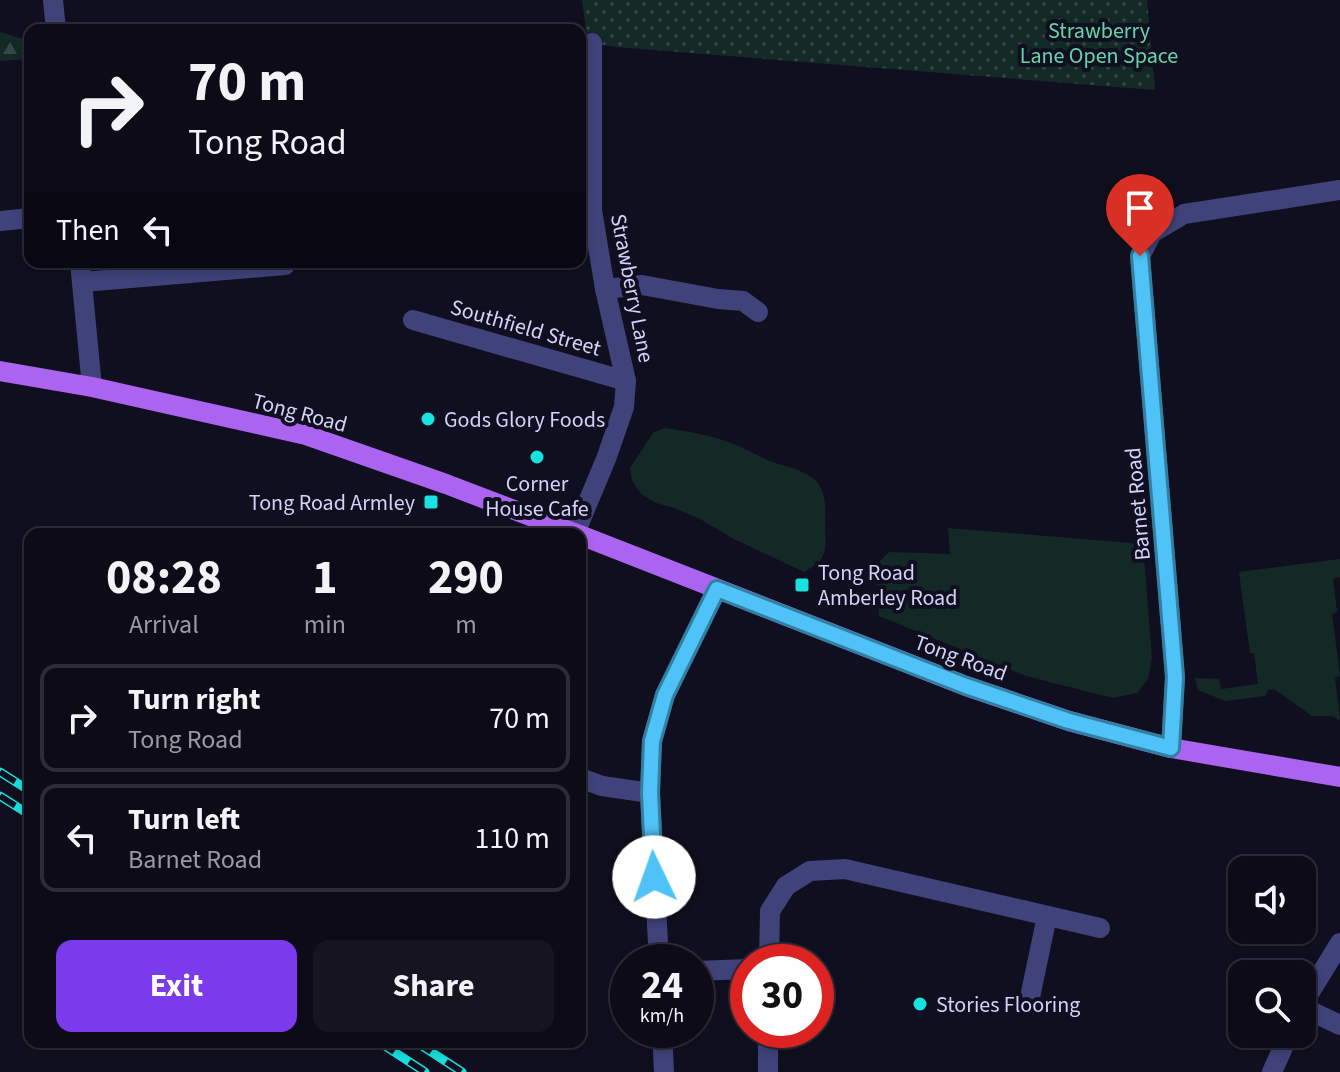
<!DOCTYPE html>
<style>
body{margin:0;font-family:"Source Sans 3",sans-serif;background:#151420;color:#f1f3f6;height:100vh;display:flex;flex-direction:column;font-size:30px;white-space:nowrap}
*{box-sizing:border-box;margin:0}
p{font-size:26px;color:#9a9ba1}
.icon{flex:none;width:44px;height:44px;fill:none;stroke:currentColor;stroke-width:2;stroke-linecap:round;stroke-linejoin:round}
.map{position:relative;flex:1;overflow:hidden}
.sheet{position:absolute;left:24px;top:528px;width:562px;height:520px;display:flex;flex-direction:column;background:#0c0b17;border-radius:16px;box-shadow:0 4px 12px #0003,0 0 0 2px #2c2b36}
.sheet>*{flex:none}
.banner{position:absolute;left:24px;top:24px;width:562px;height:244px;border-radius:16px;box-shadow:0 4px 12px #0003,0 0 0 2px #2c2b36;background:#0c0b17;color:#f1f3f6;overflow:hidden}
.controls{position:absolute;left:1228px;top:856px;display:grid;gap:16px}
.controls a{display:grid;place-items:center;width:88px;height:88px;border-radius:16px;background:#0c0b17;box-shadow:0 4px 12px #0003,0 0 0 2px #2c2b36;font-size:40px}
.speed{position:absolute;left:610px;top:944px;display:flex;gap:16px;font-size:40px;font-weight:700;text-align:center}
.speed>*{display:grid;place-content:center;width:104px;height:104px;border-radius:50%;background:#0c0b17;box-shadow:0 4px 12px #0003,0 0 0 2px #2c2b36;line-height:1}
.speed small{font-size:20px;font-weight:400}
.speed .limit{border:12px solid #d22;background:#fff;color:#111}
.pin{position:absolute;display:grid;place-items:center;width:68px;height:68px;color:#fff;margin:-82px -34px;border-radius:50% 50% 50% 0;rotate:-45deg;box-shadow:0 0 8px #0007}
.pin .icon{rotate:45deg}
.me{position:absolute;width:88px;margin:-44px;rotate:357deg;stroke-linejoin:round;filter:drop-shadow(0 0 6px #0008)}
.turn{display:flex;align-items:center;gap:28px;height:168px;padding:0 32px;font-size:36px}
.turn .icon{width:104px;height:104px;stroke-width:2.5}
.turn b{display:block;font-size:56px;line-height:68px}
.then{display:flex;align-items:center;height:76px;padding:0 32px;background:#0003;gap:16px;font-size:30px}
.eta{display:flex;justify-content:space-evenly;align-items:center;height:136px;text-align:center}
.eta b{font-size:48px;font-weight:700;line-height:56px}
.cta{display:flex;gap:16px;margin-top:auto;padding:16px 32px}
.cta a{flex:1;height:92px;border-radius:16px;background:#7c3aed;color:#fff;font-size:32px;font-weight:700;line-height:92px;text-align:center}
.cta a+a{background:#151420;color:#f1f3f6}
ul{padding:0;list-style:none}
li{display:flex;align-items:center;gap:24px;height:108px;margin:0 16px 12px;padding:0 16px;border:4px solid #2c2b36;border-radius:16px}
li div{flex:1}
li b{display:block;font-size:30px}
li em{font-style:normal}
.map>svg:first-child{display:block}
.grass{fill:#132925}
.forest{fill:url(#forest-firs)}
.park{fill:url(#park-dots)}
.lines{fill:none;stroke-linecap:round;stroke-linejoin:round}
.minor{stroke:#3f437a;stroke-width:20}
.major{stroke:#ab64ef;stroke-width:20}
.rail-casing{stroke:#17e2df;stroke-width:9}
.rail{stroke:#100f1f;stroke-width:6;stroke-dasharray:18;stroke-linecap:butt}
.route-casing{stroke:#337fa1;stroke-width:20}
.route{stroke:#4fc3f7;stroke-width:14}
.poi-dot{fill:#17e2df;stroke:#100f1f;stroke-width:3}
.labels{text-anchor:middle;stroke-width:8;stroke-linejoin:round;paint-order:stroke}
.park-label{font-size:22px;fill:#66d3ab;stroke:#100f1f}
.street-label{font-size:22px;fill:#d2d2fa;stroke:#100f1f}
.poi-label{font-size:22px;fill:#d2d2fa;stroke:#100f1f;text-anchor:start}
</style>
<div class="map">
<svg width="1340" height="1072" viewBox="0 0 1340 1072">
<defs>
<pattern id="forest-firs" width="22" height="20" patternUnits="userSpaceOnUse" patternTransform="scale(2)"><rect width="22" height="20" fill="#132925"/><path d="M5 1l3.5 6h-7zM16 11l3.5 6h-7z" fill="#344746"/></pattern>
<pattern id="park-dots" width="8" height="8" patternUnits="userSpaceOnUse" patternTransform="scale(2)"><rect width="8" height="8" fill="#132925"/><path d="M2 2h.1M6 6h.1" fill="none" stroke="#344746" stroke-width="1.8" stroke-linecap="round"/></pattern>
</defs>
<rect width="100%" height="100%" fill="#100f1f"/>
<g class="grass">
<path d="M 665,428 C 687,431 710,435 731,443 C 744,448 757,455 770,461 C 786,467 809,470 819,485 C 827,497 825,513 825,527 C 826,552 828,559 804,572 L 734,539 L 700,519 L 674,508 L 656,503 L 641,494 L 632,481 L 630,468 L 653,433 Z"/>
<path d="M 948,528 L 1143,544 L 1152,658 L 1148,679 L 1137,693 L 1113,698 L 1026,676 L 879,616 L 876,572 L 880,561 L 889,552 L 950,554 Z"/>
<path d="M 1340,559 L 1340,577 L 1333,579 L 1337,612 L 1332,614 L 1340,675 L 1335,678 L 1340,720 L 1332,716 L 1312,716 L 1274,689 L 1268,690 L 1265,696 L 1225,701 L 1198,690 L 1195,678 L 1219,679 L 1221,689 L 1258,684 L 1254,653 L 1250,653 L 1239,572 Z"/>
</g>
<path class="forest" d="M 0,32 L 30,41 L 30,59 L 0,61 Z"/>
<path class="park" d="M 582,0 L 1147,0 L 1155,90 L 616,47 L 592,43 L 586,30 Z"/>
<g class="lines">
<g class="minor">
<path d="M 53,0 L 56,30"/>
<path d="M 0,221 L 30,218"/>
<path d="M 80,262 L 92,387"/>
<path d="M 83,282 L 285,265"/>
<path d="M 605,289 L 642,285 L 718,299 L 743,301 L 758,312"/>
<path d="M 413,320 L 626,381"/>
<path d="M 575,533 L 606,459 L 624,407 L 626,381 L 605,289 L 592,210 L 592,43"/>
<path d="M 1171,748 L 1175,677 L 1140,256 L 1152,233 L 1184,214 L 1340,190"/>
<path d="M 580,778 L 602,786 L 650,793"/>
<path d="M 659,962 L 650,793 L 652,741 L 665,695 L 717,589"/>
<path d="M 769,962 L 770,911 L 786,886 L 810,871 L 845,869 L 1100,928"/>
<path d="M 696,971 L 748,969"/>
<path d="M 1029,1002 L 1047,916"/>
<path d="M 1302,1005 L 1340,943"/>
<path d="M 1302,1007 L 1340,1025"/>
<path d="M 662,1030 L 664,1072"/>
<path d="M 768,1072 L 768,1030"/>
<path d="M 1272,1072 L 1289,1034"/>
</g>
<g class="major">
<path d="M 0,371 L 92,387 L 306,435 L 446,484 L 577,534"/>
<path d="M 580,535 L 966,686 L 1069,721 L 1171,748 L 1340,777"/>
</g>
<defs>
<g id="rail">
<path d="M 0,772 L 30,791"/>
<path d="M 0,796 L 30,815"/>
<path d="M 379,1042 L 425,1072"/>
<path d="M 416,1042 L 462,1072"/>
</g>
</defs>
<use href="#rail" class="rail-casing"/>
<use href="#rail" class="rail"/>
</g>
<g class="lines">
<defs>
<path id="route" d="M 654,877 L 650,793 L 652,741 L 665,695 L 717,589 L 966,686 L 1069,721 L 1171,748 L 1175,677 L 1140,256"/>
</defs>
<use href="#route" class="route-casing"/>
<use href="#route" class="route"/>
</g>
<g class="poi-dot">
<circle cx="428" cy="419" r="8"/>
<circle cx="537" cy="457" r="8"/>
<rect x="423" y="494" width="16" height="16" rx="4"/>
<rect x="794" y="577" width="16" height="16" rx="4"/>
<circle cx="920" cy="1004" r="8"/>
</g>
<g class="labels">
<g class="park-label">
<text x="1099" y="38">Strawberry<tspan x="1099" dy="25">Lane Open Space</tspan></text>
</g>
<g class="street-label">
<text transform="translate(633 288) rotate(79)" y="8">Strawberry Lane</text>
<text transform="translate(526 327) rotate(16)" y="8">Southfield Street</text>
<text transform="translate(300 412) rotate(15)" y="8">Tong Road</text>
<text transform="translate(1137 504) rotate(-95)" y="8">Barnet Road</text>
<text transform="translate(961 657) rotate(20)" y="8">Tong Road</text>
</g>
<g class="poi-label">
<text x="444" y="427">Gods Glory Foods</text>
<text x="537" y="491" text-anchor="middle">Corner<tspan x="537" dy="25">House Cafe</tspan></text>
<text x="415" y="510" text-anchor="end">Tong Road Armley</text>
<text x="818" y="580">Tong Road<tspan x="818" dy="25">Amberley Road</tspan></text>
<text x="936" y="1012">Stories Flooring</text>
</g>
</g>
</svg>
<div class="controls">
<a><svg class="icon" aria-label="sound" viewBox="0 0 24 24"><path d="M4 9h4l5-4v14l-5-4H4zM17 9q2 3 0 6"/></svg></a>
<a><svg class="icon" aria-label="search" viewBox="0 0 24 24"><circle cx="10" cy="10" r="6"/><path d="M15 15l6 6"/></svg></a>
</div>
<div class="speed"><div>24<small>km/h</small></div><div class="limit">30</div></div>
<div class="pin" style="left:1140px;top:256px;background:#d93025"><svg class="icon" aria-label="arrive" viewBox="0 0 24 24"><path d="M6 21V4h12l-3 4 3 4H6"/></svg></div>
<svg class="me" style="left:654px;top:877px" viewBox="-20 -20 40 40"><circle r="19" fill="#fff"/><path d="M0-13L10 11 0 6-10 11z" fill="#4fc3f7"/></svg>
<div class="banner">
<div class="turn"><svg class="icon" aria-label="right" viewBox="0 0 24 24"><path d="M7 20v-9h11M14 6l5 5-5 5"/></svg><div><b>70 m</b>Tong Road</div></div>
<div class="then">Then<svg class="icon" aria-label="left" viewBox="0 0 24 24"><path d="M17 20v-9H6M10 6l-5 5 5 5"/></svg></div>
</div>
<section class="sheet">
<div class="eta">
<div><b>08:28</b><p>Arrival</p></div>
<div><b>1</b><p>min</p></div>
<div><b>290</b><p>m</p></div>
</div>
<ul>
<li><svg class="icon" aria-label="right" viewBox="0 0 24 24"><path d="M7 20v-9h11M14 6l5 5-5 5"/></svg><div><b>Turn right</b><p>Tong Road</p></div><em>70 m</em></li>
<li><svg class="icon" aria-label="left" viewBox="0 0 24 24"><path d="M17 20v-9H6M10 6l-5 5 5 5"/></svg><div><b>Turn left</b><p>Barnet Road</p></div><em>110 m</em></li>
</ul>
<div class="cta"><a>Exit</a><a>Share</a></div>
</section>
</div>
